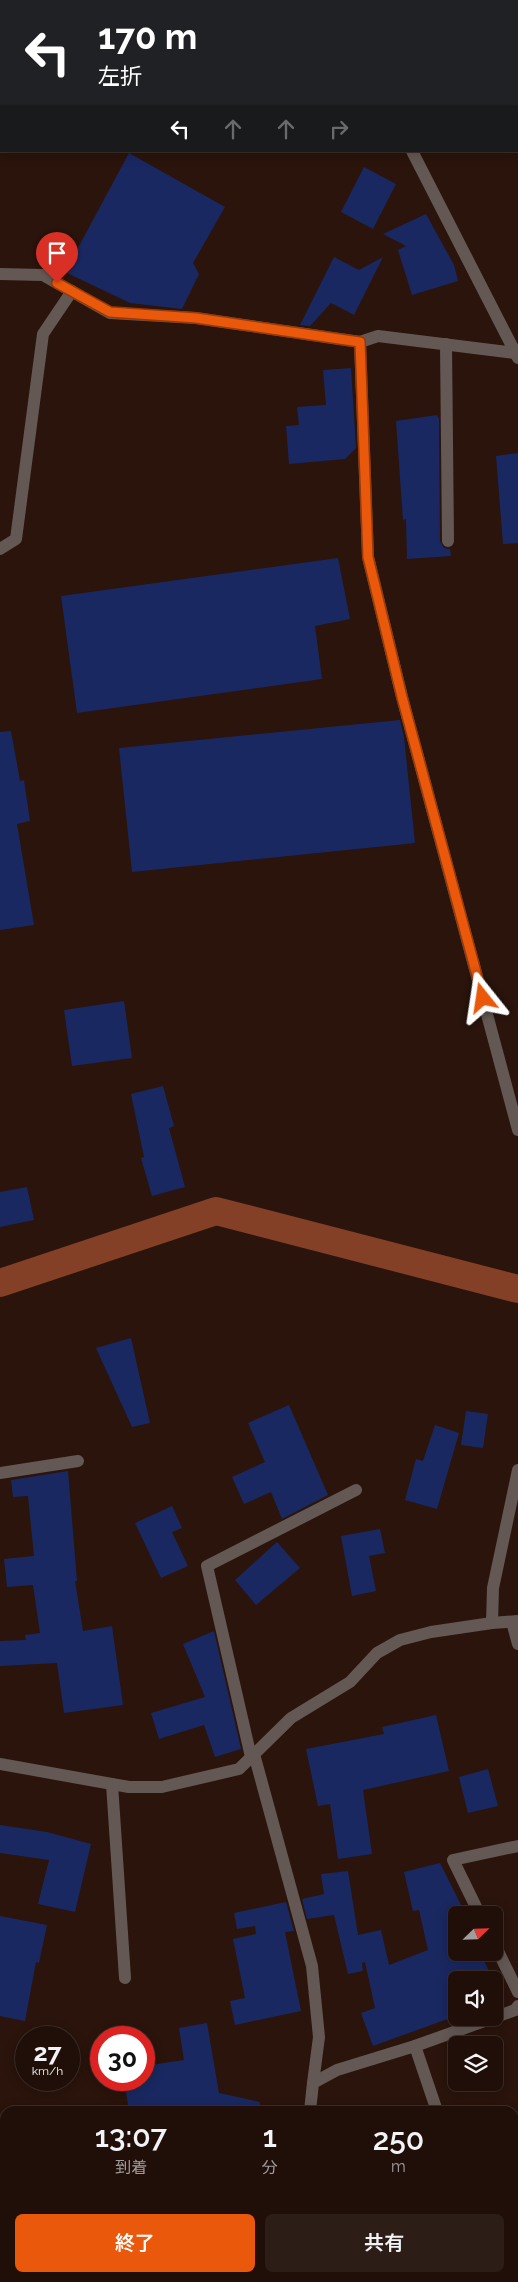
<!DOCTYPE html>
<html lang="ja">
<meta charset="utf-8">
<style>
body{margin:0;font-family:Raleway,"Noto Sans JP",sans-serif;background:#2d1d17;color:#f1f3f6;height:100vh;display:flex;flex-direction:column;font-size:19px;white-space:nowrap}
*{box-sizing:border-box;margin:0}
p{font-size:16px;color:#a29c9c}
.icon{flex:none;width:28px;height:28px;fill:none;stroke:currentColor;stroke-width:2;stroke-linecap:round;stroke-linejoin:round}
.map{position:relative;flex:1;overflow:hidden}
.details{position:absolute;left:0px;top:2106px;width:519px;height:176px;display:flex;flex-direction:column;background:#200f09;border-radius:15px 15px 0 0;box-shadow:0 2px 12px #0003,0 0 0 1px #3d2f2a}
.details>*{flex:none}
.guide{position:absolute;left:0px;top:0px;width:519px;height:152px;box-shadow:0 2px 12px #0003,0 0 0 1px #3d2f2a;background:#202124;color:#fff;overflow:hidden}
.needle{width:32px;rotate:67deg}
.controls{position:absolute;left:448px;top:1906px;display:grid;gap:10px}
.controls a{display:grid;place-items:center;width:55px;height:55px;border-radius:8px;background:#200f09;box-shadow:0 2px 12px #0003,0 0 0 1px #3d2f2a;font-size:25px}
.speed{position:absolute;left:15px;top:2026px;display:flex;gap:10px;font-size:25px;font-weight:700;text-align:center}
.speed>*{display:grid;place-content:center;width:65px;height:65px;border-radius:50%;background:#200f09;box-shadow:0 2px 12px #0003,0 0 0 1px #3d2f2a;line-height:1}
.speed small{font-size:12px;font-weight:400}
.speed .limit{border:8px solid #d22;background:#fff;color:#111}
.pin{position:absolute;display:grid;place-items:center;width:42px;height:42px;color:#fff;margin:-51px -21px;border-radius:50% 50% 50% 0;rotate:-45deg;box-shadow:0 0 5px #0007}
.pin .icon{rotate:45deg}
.me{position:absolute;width:55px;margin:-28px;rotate:345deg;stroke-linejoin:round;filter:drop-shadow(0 0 4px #0008)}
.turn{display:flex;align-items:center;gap:18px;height:105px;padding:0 15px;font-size:22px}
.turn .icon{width:65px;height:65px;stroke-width:2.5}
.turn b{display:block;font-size:35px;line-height:42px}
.lanes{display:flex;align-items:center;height:48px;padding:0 15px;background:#0003;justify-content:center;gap:25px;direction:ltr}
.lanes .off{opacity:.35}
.eta{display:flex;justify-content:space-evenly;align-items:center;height:85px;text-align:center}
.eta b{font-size:30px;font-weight:600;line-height:35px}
.primary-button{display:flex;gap:10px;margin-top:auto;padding:10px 15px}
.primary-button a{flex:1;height:58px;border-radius:8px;background:#ea580c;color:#fff;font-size:20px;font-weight:600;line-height:58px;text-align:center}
.primary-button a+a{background:#2d1d17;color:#f1f3f6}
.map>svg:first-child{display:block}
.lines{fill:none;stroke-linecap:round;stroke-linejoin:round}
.canal{stroke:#844026;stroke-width:28}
.building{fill:#1a2861}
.minor{stroke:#645854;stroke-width:12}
.route-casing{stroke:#983908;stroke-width:12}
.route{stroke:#ea580c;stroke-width:9}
</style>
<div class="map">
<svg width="518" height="2282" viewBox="0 0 518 2282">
<rect width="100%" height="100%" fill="#2a140c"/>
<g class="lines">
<path class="canal" d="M 0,1283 L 216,1211 L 518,1289"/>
</g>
<g class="building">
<path d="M 129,153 L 225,207 L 193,263 L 199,274 L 182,309 L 130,303 L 65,272 Z"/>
<path d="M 364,167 L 396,184 L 373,229 L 341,212 Z"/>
<path d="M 426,214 L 454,265 L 458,281 L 412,295 L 398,250 L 406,246 L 383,234 Z"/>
<path d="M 334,257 L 359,270 L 383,257 L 354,315 L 331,303 L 310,326 L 300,325 Z"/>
<path d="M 351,368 L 356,448 L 345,459 L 289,464 L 286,426 L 299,425 L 297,407 L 326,405 L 323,370 Z"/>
<path d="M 437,415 L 439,419 L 440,541 L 444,548 L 450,549 L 451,556 L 407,559 L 406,519 L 403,520 L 396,421 Z"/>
<path d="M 518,453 L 518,543 L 503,544 L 496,456 Z"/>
<path d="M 338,558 L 350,619 L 315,626 L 322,679 L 77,713 L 61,596 Z"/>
<path d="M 400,720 L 404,737 L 415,843 L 132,872 L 119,748 Z"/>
<path d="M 11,731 L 20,781 L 24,780 L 30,821 L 17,824 L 34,925 L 0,930 L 0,732 Z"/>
<path d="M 124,1001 L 132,1058 L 72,1066 L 64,1010 Z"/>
<path d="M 163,1086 L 174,1126 L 169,1128 L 185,1187 L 152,1196 L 141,1158 L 144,1157 L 131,1094 Z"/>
<path d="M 27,1187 L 34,1220 L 0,1227 L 0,1192 Z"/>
<path d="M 131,1338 L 150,1423 L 132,1427 L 96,1348 Z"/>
<path d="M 289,1405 L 328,1495 L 282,1519 L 271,1492 L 244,1504 L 232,1477 L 265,1462 L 248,1423 Z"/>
<path d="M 466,1411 L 488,1414 L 483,1448 L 461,1445 Z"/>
<path d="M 435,1425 L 459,1433 L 437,1509 L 405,1500 L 416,1459 L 423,1461 Z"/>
<path d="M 68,1471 L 77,1581 L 75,1581 L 83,1631 L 112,1626 L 123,1705 L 64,1713 L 57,1663 L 0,1666 L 0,1641 L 26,1640 L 25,1635 L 40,1633 L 33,1585 L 7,1587 L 4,1559 L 34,1556 L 28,1496 L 13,1497 L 11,1480 Z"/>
<path d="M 172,1506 L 182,1528 L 172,1532 L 188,1566 L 161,1578 L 135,1523 Z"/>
<path d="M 380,1529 L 385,1553 L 369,1556 L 376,1591 L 352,1596 L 341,1536 Z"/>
<path d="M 277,1542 L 300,1568 L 256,1605 L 235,1580 Z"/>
<path d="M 214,1631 L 241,1749 L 215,1757 L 204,1725 L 159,1739 L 151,1713 L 205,1697 L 183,1644 Z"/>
<path d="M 436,1715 L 449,1771 L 363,1790 L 372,1854 L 338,1859 L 330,1804 L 318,1806 L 306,1749 L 384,1734 L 382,1727 Z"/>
<path d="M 488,1769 L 498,1806 L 468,1813 L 459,1777 Z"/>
<path d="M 0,1825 L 47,1832 L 91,1844 L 75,1912 L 38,1904 L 49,1860 L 0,1853 Z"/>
<path d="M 440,1863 L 466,1915 L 456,1915 L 456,1952 L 480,1952 L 493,1980 L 456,1980 L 456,2016 L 373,2046 L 361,2013 L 375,2008 L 365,1962 L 362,1963 L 363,1971 L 348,1974 L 334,1915 L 307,1919 L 302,1899 L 324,1894 L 321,1874 L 348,1871 L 358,1935 L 381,1930 L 389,1965 L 428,1950 L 419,1910 L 413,1911 L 404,1872 Z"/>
<path d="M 286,1902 L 294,1931 L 285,1932 L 301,2011 L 235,2025 L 230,2001 L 245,1998 L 233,1939 L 256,1934 L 255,1926 L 237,1929 L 234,1913 Z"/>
<path d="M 0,1916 L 47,1925 L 39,1963 L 36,1962 L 25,2021 L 0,2016 Z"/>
<path d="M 207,2023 L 219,2093 L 260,2102 L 259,2111 L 129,2111 L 124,2080 L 144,2080 L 144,2066 L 184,2060 L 179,2028 Z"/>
</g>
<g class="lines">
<g class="minor">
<path d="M 335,0 L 335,1"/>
<path d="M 412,151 L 518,358"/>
<path d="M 0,274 L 43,275 L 110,313 L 196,318 L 360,342 L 378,336 L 515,353"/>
<path d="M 360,342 L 368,557 L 402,697 L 518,1130"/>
<path d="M 446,344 L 448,541"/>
<path d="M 0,549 L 16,539 L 43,334 L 72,291"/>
<path d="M 0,1473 L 78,1461"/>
<path d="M 512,1622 L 518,1644"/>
<path d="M 492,1623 L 493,1588 L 518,1470"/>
<path d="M 254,1754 L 312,1966 L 319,2037 L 313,2083"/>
<path d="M 251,1757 L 207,1566 L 356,1490"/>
<path d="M 0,1764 L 129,1787 L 162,1787 L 239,1769 L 291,1718 L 350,1682 L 377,1653 L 400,1640 L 431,1632 L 492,1623 L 518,1621"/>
<path d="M 112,1784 L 125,1978"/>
<path d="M 480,1915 L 453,1860 L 518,1846"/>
<path d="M 494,1943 L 518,1992"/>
<path d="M 415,2046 L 437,2111"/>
<path d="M 310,2111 L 313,2083 L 337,2070 L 415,2046 L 515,2010 L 518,2006"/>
<path d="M 0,2189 L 5,2192"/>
<path d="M 192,2278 L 201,2282"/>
<path d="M 496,2278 L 497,2282"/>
<path d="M 287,2282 L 288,2278"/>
</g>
</g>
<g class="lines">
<defs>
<path id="route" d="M 57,283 L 110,312 L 196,318 L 360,342 L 368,557 L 402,697 L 483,998"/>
</defs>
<use href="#route" class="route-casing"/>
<use href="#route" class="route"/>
</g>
</svg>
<div class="controls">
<a><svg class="needle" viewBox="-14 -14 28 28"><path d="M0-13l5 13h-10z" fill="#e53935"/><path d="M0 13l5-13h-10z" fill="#a29c9c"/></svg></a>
<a><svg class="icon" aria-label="sound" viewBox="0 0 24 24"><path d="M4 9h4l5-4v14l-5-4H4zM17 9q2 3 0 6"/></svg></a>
<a><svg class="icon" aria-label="layers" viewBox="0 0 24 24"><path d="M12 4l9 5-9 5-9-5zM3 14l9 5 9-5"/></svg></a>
</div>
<div class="speed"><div>27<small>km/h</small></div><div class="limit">30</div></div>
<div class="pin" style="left:57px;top:283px;background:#d93025"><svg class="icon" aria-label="arrive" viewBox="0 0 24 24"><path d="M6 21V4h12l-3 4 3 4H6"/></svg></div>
<svg class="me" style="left:483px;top:998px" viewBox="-20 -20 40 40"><path d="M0-17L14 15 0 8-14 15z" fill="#ea580c" stroke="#fff" stroke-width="4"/></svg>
<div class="guide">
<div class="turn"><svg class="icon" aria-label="left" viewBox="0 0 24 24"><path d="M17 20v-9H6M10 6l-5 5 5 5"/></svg><div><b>170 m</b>左折</div></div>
<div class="lanes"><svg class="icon" aria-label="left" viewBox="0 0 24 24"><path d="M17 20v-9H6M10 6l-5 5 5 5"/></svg><svg class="icon off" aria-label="ahead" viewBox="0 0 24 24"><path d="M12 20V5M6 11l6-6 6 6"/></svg><svg class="icon off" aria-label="ahead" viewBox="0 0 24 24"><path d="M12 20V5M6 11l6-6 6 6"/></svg><svg class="icon off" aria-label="right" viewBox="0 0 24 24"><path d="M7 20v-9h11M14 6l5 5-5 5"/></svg></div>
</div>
<section class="details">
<div class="eta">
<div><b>13:07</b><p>到着</p></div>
<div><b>1</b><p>分</p></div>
<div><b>250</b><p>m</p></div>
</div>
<div class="primary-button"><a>終了</a><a>共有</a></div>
</section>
</div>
